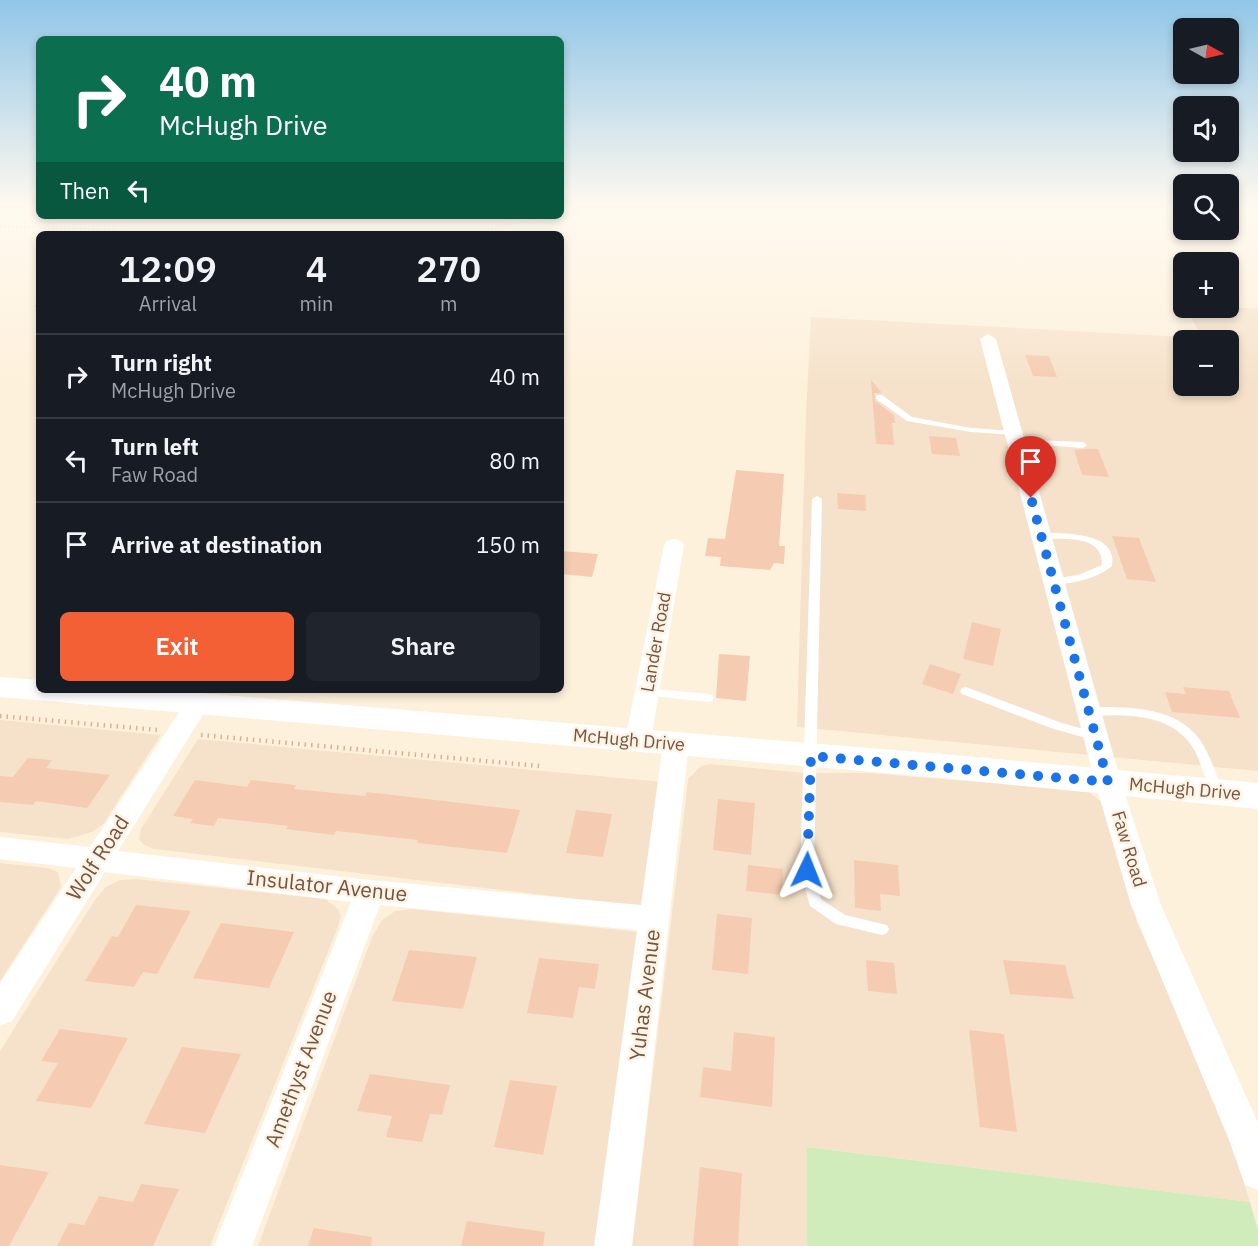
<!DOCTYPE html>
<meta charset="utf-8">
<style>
body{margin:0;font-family:"IBM Plex Sans",sans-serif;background:#20242c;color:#f1f3f6;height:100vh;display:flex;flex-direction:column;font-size:22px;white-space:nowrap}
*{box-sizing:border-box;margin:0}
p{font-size:20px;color:#9ea1a6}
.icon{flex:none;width:33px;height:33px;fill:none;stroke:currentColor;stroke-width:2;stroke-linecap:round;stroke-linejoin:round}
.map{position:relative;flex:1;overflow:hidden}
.sheet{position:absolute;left:36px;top:231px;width:528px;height:462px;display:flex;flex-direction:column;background:#171b24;border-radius:9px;box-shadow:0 3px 9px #0003}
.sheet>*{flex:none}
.banner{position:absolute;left:36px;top:36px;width:528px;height:183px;border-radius:9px;box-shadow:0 3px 9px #0003;background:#0b6e4f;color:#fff;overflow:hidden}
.needle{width:39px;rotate:98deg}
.tools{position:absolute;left:1173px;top:18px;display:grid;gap:12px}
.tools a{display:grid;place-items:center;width:66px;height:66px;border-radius:9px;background:#171b24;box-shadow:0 3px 9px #0003;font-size:30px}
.pin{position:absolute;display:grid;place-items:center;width:51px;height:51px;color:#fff;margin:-62px -26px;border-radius:50% 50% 50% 0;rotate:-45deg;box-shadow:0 0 6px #0007}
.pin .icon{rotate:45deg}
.me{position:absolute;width:66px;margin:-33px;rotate:2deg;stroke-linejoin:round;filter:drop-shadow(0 0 4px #0008)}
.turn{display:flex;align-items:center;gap:21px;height:126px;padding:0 24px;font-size:27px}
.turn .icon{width:78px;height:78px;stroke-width:2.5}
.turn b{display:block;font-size:42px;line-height:51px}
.then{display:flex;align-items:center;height:57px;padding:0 24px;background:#0003;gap:12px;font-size:22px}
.eta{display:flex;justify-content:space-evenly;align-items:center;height:102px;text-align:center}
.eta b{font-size:36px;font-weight:600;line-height:42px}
.cta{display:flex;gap:12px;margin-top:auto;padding:12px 24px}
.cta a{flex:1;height:69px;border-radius:9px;background:#f36036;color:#fff;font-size:24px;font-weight:600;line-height:69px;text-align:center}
.cta a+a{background:#20242c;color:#f1f3f6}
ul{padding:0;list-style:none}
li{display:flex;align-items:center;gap:18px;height:84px;padding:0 24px;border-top:2px solid #363941}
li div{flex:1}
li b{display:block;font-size:22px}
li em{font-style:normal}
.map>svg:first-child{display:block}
.residential{fill:#f6e2ca;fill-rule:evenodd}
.green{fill:#cfecba}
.building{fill:#f5ccb2}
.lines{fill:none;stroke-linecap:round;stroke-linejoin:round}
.path-far1{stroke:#d9b096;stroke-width:2;stroke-dasharray:1 3;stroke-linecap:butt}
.path{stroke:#d9b096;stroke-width:4.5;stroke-dasharray:1.5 5;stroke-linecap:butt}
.service{fill:#fff;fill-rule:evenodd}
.minor{fill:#fff;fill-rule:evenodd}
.tertiary{fill:#fff;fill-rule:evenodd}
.route{stroke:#1a73e8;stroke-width:10;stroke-dasharray:0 18}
.labels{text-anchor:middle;stroke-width:5;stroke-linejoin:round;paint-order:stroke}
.street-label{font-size:18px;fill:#745544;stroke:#fff4e4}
.near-street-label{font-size:21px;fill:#745544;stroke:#fff4e4}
</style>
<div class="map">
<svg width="1258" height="1246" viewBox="0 0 1258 1246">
<rect width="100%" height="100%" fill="#fef1dc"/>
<g class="residential">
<path d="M 1229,307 L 1258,309 L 1258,771 L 797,727 L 806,413 L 811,317 L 1203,338 L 1185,308 ZM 1184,340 L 1228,340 L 1228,386 L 1184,386 Z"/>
<path d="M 0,720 L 161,735 L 103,824 L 92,832 L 68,839 L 0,832 Z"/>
<path d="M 198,739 L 663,782 L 643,904 L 637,906 L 154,849 L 144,845 L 139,839 L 141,829 Z"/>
<path d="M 710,764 L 806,773 L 869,773 L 1088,791 L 1105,805 L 1137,922 L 1222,1113 L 1250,1202 L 808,1147 L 807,1246 L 632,1246 L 687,789 L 688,779 L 701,766 Z"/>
<path d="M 0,863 L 48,868 L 58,872 L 61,887 L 0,981 Z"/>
<path d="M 136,879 L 325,899 L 338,909 L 341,916 L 338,927 L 210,1246 L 0,1246 L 0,1051 L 96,898 L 106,887 L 120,880 Z"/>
<path d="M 411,909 L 640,932 L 599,1246 L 258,1246 L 372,937 L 382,920 L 395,911 Z"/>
</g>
<path class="green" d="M 807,1147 L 1250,1202 L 1258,1230 L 1258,1246 L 807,1246 Z"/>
<g class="building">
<path d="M 1025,355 L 1049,356 L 1057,377 L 1033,376 Z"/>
<path d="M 871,380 L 882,393 L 874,393 L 875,401 L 894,415 L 895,423 L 892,423 L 894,445 L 876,444 Z"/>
<path d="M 929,436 L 956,438 L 960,456 L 932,454 Z"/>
<path d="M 1086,449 L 1098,449 L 1109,477 L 1082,475 L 1074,450 Z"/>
<path d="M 736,470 L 784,474 L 779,546 L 785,546 L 784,564 L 774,563 L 770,570 L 720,566 L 721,557 L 705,556 L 708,538 L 725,539 Z"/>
<path d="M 837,493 L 865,495 L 866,511 L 838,509 Z"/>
<path d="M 1112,536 L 1139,538 L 1156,582 L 1127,579 Z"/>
<path d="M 561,551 L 598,554 L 592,577 L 561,574 Z"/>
<path d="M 972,622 L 1001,629 L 993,666 L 963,659 Z"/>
<path d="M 719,654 L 750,656 L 746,701 L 716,698 Z"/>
<path d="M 930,664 L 961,674 L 953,694 L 922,684 Z"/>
<path d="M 1183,687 L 1229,691 L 1240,718 L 1172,712 L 1165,692 L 1186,694 Z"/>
<path d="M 28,758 L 52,760 L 46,768 L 110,775 L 87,808 L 36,801 L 33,805 L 0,802 L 0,776 L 13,777 Z"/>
<path d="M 195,780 L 247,787 L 251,780 L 296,785 L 294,789 L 365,796 L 367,792 L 520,810 L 507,853 L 417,843 L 418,840 L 336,831 L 334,835 L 286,829 L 288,826 L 218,818 L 214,826 L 190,823 L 193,819 L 173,816 Z"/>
<path d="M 718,799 L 755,803 L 751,855 L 713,850 Z"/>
<path d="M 576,810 L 612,814 L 603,857 L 566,853 Z"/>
<path d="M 854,860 L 898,865 L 900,896 L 880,894 L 881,911 L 855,908 Z"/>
<path d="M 748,865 L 783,869 L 782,895 L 746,891 Z"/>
<path d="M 136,905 L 191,911 L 157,974 L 143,972 L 134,987 L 85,981 L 112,936 L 118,937 Z"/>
<path d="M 717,914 L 752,918 L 748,974 L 712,970 Z"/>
<path d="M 221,923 L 294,932 L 269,988 L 193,978 Z"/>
<path d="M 409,950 L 477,957 L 463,1009 L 392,1001 Z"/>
<path d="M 539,958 L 599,964 L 595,989 L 579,987 L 573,1018 L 527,1013 Z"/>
<path d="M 866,960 L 894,963 L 897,994 L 868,991 Z"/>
<path d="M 1003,960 L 1065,965 L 1074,999 L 1010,994 Z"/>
<path d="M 60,1029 L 128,1038 L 91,1108 L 36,1101 L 58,1063 L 41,1061 Z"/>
<path d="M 969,1030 L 1004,1034 L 1017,1132 L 980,1127 Z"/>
<path d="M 734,1032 L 775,1037 L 772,1107 L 700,1097 L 703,1067 L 731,1071 Z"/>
<path d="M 182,1047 L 241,1054 L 205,1133 L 144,1124 Z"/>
<path d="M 370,1074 L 450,1085 L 442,1115 L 430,1114 L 422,1142 L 386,1137 L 392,1116 L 357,1111 Z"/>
<path d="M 510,1080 L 557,1086 L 543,1155 L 494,1147 Z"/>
<path d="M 0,1165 L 49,1172 L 9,1246 L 0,1246 Z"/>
<path d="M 700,1167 L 742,1173 L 738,1246 L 693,1246 Z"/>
<path d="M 141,1184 L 179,1189 L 153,1246 L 57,1246 L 69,1223 L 84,1225 L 99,1196 L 133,1202 Z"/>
<path d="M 467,1221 L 545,1232 L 543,1246 L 461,1246 Z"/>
<path d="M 314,1228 L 372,1237 L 371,1246 L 308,1246 Z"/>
</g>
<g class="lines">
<g class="path-far1">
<path d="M 561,212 L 576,208"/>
<path d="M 0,226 L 206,234"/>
<path d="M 472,234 L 546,216"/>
<path d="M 39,294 L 36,306 L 39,322"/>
</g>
<g class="path">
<path d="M 0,716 L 158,730"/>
<path d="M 201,735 L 540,766"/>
</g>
<g class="service">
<path d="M 876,395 L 882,395 L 912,417 L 971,428 L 1014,431 L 1018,433 L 1014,435 L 971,432 L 907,421 L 876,399 Z"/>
<path d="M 1013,439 L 1083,442 L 1087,445 L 1083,448 L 1016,443 L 1013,443 Z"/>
<path d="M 817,496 L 822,499 L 814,870 L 821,899 L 845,915 L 887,925 L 889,929 L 887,933 L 882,935 L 836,924 L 810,906 L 800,870 L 812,499 Z"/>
<path d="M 1042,533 C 1061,533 1107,532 1112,556 C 1113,559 1112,563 1112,566 C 1098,578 1069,586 1050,583 L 1049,581 L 1050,579 L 1078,575 L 1102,565 C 1103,532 1060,541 1039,538 L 1037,536 L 1039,534 Z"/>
<path d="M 966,687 L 1059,722 L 1100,734 L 1102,737 L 1100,740 L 1096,741 L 1051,728 L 962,694 L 960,691 L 962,688 Z"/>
<path d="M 647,688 L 708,694 L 712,695 L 714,698 L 712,701 L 708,702 L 643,695 L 641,692 L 643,689 Z"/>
<path d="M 1102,707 C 1137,707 1178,709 1200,740 C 1211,756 1216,775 1223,792 L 1221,795 L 1217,797 L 1213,795 C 1205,781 1202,765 1195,751 C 1174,713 1127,714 1089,716 L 1085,715 L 1083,712 L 1085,709 Z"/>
</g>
<g class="minor">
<path d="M 988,334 L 996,339 L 1121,782 L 1161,905 L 1258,1123 L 1258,1190 L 1245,1185 L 1229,1140 L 1131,905 L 1095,782 L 980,339 Z"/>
<path d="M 674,539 L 681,541 L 684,545 L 651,740 L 647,746 L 638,749 L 629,746 L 625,740 L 664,545 L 667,541 Z"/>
<path d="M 197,697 L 206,699 L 209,705 L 118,851 L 370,880 L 641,905 L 663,744 L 667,738 L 676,735 L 685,738 L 689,744 L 632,1246 L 594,1246 L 637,930 L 380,905 L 252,1246 L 214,1246 L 351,902 L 105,872 L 12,1021 L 0,1026 L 0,983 L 76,868 L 0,859 L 0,837 L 90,847 L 188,699 Z"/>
</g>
<path class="tertiary" d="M 0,677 L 39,680 L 39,690 L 163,690 L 943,754 L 1258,783 L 1258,809 L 943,778 L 0,697 Z"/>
</g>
<linearGradient id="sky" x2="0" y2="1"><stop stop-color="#91c6e8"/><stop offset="0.54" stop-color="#fff9ef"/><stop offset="1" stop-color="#fff9ef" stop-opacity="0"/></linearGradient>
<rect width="1258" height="383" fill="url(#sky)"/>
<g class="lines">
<path class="route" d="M 807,870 L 811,756 L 1108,782 L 1031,498"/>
</g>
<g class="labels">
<g class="street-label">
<text transform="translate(656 642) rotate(-80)" y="6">Lander Road</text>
<text transform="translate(629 740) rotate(5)" y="6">McHugh Drive</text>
<text transform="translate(1185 789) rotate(5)" y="6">McHugh Drive</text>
<text transform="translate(1129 849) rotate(73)" y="6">Faw Road</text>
</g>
<g class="near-street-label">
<text transform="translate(98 858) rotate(-57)" y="7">Wolf Road</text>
<text transform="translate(327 886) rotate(6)" y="7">Insulator Avenue</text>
<text transform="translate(645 995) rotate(-83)" y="7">Yuhas Avenue</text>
<text transform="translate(301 1069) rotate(-69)" y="7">Amethyst Avenue</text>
</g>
</g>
</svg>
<div class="tools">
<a><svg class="needle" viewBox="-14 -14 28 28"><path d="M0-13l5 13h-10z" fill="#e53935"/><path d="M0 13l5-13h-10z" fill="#9ea1a6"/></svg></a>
<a><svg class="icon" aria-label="sound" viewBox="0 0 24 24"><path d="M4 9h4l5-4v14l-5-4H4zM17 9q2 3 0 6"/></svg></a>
<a><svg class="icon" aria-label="search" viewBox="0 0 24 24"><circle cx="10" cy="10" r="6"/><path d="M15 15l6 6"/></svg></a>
<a>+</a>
<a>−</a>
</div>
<div class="pin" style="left:1031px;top:498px;background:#d93025"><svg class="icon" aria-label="arrive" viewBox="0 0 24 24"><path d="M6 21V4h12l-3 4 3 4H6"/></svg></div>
<svg class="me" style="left:807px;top:870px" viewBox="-20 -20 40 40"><path d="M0-17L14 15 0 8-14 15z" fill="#1a73e8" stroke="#fff" stroke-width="4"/></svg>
<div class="banner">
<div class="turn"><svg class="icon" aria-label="right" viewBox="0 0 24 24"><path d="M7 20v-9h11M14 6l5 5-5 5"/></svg><div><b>40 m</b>McHugh Drive</div></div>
<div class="then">Then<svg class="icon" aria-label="left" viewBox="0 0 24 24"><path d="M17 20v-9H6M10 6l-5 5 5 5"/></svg></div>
</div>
<section class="sheet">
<div class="eta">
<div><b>12:09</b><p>Arrival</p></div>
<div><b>4</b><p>min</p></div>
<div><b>270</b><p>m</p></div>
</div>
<ul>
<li><svg class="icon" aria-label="right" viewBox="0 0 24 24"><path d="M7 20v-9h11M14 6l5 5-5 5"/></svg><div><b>Turn right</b><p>McHugh Drive</p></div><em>40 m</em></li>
<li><svg class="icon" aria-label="left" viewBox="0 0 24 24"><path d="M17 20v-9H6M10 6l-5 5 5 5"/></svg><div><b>Turn left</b><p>Faw Road</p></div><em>80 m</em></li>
<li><svg class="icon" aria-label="arrive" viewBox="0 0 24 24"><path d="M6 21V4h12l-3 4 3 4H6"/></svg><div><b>Arrive at destination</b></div><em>150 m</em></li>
</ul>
<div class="cta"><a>Exit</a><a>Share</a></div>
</section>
</div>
